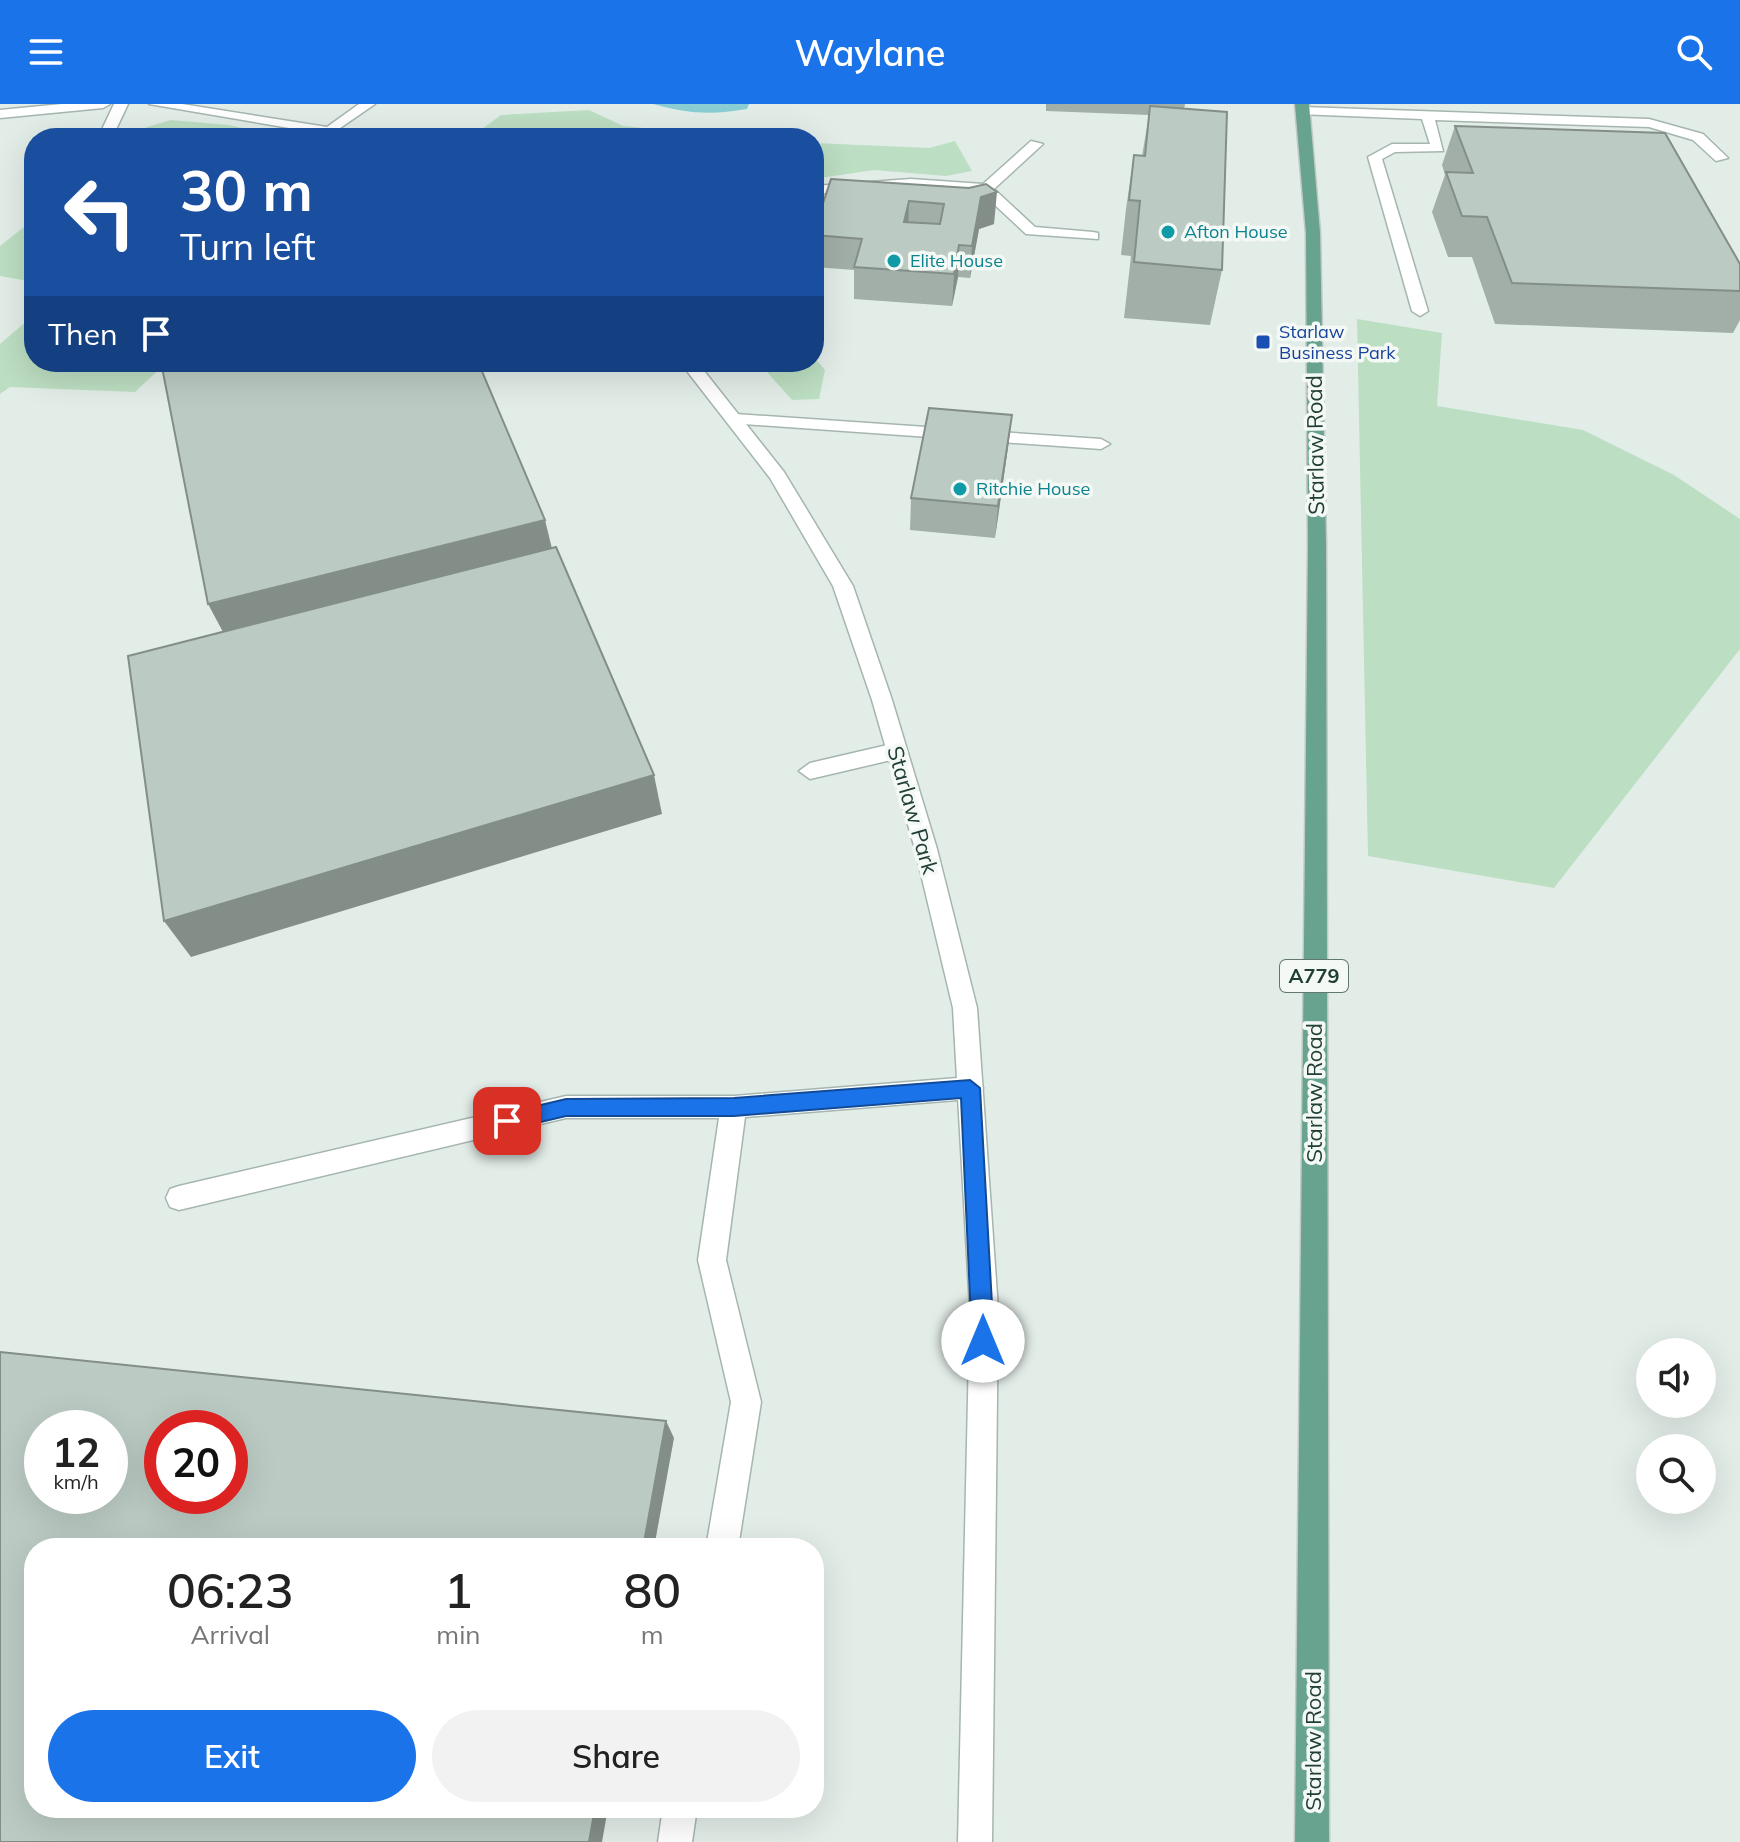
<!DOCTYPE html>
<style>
body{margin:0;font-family:Mulish,sans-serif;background:#f2f2f2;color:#222;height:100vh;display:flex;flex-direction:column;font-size:30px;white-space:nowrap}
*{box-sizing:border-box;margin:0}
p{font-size:26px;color:#767676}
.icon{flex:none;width:44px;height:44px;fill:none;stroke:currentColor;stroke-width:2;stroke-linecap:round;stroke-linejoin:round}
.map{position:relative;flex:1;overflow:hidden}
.side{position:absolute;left:24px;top:1434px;width:800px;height:280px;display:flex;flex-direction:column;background:#fff;border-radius:32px;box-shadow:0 8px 32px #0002}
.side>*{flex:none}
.guide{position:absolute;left:24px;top:24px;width:800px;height:244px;border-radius:32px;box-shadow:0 8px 32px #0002;background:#1a4fa0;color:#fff;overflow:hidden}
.tools{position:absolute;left:1636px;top:1234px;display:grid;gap:16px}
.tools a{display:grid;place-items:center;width:80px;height:80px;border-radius:50%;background:#fff;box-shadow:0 8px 32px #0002;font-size:40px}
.speed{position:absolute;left:24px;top:1306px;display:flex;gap:16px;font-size:40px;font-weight:700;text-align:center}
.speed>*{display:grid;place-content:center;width:104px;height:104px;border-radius:50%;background:#fff;box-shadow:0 8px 32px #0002;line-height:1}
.speed small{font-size:20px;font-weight:400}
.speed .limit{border:12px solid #d22;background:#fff;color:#111}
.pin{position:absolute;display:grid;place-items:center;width:68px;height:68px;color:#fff;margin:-34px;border-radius:16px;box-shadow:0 4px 12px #0006}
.me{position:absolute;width:88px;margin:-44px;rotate:0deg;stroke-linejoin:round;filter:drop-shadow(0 0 6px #0008)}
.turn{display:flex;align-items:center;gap:28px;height:168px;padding:0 24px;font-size:36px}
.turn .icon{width:104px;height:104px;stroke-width:2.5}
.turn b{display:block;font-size:56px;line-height:68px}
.then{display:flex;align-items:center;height:76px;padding:0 24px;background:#0003;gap:16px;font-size:30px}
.eta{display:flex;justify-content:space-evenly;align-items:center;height:136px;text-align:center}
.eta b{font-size:48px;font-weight:600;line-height:56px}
.cta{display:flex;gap:16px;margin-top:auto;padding:16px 24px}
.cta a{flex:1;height:92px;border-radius:48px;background:#1a73e8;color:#fff;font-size:32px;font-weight:600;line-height:92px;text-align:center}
.cta a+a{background:#f2f2f2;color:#222}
header{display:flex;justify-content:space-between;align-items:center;height:104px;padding:0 24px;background:#1a73e8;color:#fff;font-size:36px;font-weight:600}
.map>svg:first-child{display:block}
.green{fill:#bcdec2}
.water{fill:#8acdd3}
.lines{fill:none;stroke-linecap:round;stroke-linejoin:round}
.service-casing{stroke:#a5b5af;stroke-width:3}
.minor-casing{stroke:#a5b5af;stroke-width:3}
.primary-casing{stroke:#c1c9c6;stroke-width:3}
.service{fill:#fff;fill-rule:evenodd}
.minor{fill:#fff;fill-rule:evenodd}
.primary{fill:#67a38f;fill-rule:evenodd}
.wall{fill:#a1afa8}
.shaded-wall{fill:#838e88}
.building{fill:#bbcbc3;stroke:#838e88;stroke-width:2;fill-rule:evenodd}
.route{fill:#1a73e8;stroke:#114b97;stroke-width:2}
.culture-dot{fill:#0f9aa8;stroke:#f4f9f6;stroke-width:3}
.transit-dot{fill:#1a4fb4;stroke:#f4f9f6;stroke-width:3}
.labels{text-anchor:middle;stroke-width:7;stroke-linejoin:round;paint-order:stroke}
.far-culture-label{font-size:18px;fill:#0d838f;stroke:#f4f9f6;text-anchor:start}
.far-transit-label{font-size:18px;fill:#164399;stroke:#f4f9f6;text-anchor:start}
.shield{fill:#f4f9f6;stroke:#61776f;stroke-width:2}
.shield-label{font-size:20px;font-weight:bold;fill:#223f35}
.street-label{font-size:22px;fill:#223f35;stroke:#f4f9f6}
</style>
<header><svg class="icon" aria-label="menu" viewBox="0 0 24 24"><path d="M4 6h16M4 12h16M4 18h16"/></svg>Waylane<svg class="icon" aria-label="search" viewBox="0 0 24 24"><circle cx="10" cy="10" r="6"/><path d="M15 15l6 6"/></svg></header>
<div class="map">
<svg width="1740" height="1738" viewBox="0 0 1740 1738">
<rect width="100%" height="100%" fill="#e3ede8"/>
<g class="green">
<path d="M 589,6 L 623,22 L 745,34 L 470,34 L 501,11 Z"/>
<path d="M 171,16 L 228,21 L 292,34 L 133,34 L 147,23 Z"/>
<path d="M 955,37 L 972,67 L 946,72 L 874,66 L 814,75 L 814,39 L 929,44 Z"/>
<path d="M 34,115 L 34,178 L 0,172 L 0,142 Z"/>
<path d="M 34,211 L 34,258 L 167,258 L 135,288 L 10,283 L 0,290 L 0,240 Z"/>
<path d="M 1357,215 L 1442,229 L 1437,302 L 1583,326 L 1674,371 L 1740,415 L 1740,545 L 1554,784 L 1368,752 Z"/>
<path d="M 814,253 L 825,266 L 819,295 L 792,296 L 758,258 L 814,258 Z"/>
</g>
<path class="water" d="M 653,0 L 749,0 L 747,5 C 713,11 687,10 653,0 Z"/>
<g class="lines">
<defs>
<g id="service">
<path d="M 114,0 L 128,0 L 112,34 L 98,34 Z"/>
<path d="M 1303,3 L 1649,15 L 1703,30 L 1728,54 L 1716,57 L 1693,36 L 1649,23 L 1435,16 L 1443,47 L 1395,48 L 1382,55 L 1428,207 L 1420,212 L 1412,207 L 1368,53 L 1392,40 L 1430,40 L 1422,15 L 1298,10 L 1298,4 Z"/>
<path d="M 1031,37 L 1043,40 L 994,85 L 1035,123 L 1093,128 L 1098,129 L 1098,135 L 1026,130 L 982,89 L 911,83 L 814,90 L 814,82 L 911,75 L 983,80 Z"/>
<path d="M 735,310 L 1101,335 L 1110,340 L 1101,345 L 729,319 L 726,315 Z"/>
<path d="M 896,639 L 904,641 L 907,647 L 904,653 L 810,675 L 799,667 L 810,659 Z"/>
<path d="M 970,973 L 979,976 L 983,984 L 979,992 L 970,995 L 745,1013 L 726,1156 L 761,1298 L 738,1444 L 706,1444 L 731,1298 L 698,1156 L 719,1014 L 566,1014 L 179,1106 L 170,1103 L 166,1094 L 170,1085 L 179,1082 L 566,992 L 734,992 Z"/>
<path d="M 984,1191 L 994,1195 L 998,1205 L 992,1738 L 958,1738 L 970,1205 L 974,1195 Z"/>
<path d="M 663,1704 L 697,1704 L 692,1738 L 658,1738 Z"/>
</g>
<g id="minor">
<path d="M 62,0 L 110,0 L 103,4 L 0,14 L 0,6 Z"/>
<path d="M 149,0 L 182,0 L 327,23 L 359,0 L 375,0 L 330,31 Z"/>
<path d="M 680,258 L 697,258 L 784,368 L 853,482 L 892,596 L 937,745 L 977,904 L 998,1205 L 994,1215 L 984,1219 L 974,1215 L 970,1205 L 953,904 L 915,745 L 872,596 L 833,482 L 770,374 Z"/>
</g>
<path id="primary" d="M 1295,0 L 1309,0 L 1320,129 L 1326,441 L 1329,1738 L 1295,1738 L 1308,441 L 1306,129 Z"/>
</defs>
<use href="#service" class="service-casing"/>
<use href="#minor" class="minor-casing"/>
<use href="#primary" class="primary-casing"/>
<use href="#service" class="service"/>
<use href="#minor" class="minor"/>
<use href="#primary" class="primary"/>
</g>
<g class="wall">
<path d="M 1046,0 L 1185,0 L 1184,5 L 1222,166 L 1210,221 L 1124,214 L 1131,152 L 1121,151 L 1126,105 L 1134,51 L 1142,52 L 1149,11 L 1046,7 Z"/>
<path d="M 1455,22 L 1740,160 L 1740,216 L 1733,229 L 1495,220 L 1472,153 L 1448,153 L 1432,108 L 1445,71 L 1442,61 Z"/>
<path d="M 831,75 L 969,84 L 994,120 L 979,125 L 970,174 L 958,173 L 952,202 L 854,195 L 854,166 L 814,163 L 814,127 Z"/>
<path d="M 1012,311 L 1008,343 L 995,434 L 910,426 L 911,394 Z"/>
</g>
<g class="shaded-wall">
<path d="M 997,88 L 994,120 L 979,125 L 970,174 L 972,142 L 981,93 Z"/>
<path d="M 909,97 L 908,129 L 904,118 Z"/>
<path d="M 959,141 L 958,173 L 952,202 L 954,170 Z"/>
<path d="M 1012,311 L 1008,343 L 995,434 L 998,402 Z"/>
<path d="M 545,416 L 555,457 L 230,541 L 208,500 Z"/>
<path d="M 654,671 L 662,710 L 191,853 L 164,817 Z"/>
<path d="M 666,1317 L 674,1334 L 654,1444 L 643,1444 Z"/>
<path d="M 595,1704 L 608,1704 L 602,1738 L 589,1738 Z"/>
</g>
<g class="building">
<path d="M 1150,2 L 1227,8 L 1222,166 L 1134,158 L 1140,97 L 1129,96 L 1134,51 L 1145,52 Z"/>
<path d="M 1455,22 L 1665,29 L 1740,160 L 1740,187 L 1512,179 L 1487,113 L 1462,112 L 1446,68 L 1473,69 Z"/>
<path d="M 831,75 L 969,84 L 986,80 L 997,88 L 981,93 L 972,142 L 959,141 L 954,170 L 854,163 L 862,135 L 814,131 L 814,127 ZM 909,97 L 944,100 L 940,120 L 904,118 Z"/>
<path d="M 161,258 L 478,258 L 545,416 L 208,500 Z"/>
<path d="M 929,304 L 1012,311 L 998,402 L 911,394 Z"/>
<path d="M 556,443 L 654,671 L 164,817 L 128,552 Z"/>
<path d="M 0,1248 L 666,1317 L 643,1444 L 34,1444 L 34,1704 L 595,1704 L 589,1738 L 0,1738 ZM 42,1324 L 110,1324 L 110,1392 L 42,1392 ZM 162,1324 L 230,1324 L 230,1392 L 162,1392 Z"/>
</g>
<path class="route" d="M 970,976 L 980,984 L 994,1237 L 991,1244 L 983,1247 L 976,1244 L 972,1237 L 961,994 L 734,1012 L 566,1012 L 507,1026 L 497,1017 L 507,1009 L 566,995 L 734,994 Z"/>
<g class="culture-dot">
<circle cx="1168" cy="128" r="8"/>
<circle cx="894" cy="157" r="8"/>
<circle cx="960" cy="385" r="8"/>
</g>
<rect class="transit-dot" x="1255" y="230" width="16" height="16" rx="4"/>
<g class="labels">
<g class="far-culture-label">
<text x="1184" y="134">Afton House</text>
<text x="910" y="163">Elite House</text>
<text x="976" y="391">Ritchie House</text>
</g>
<g class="far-transit-label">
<text x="1279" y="234">Starlaw<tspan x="1279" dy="21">Business Park</tspan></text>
</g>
<rect class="shield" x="1280" y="856" width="68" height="32" rx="6"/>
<g class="shield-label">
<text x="1314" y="879">A779</text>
</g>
<g class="street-label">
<text transform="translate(1315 341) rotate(-91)" y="8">Starlaw Road</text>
<text transform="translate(913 706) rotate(74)" y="8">Starlaw Park</text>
<text transform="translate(1314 989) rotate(-90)" y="8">Starlaw Road</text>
<text transform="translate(1313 1637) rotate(-90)" y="8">Starlaw Road</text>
</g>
</g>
</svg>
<div class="tools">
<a><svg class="icon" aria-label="sound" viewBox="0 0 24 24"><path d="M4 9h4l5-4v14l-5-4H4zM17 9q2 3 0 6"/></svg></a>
<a><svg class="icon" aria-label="search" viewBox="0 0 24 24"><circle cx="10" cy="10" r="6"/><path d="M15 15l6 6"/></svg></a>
</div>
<div class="speed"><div>12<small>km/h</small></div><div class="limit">20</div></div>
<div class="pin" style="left:507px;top:1017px;background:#d93025"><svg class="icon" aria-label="arrive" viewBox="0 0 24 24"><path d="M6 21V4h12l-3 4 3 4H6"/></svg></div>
<svg class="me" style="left:983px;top:1237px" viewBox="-20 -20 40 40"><circle r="19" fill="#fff"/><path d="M0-13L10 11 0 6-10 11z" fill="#1a73e8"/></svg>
<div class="guide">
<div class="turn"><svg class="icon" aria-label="left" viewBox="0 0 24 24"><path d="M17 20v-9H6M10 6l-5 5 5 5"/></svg><div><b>30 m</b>Turn left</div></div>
<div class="then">Then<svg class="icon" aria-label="arrive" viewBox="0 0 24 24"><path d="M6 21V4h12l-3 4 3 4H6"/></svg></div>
</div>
<section class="side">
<div class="eta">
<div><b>06:23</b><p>Arrival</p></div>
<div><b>1</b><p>min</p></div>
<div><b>80</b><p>m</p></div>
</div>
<div class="cta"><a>Exit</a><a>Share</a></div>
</section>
</div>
